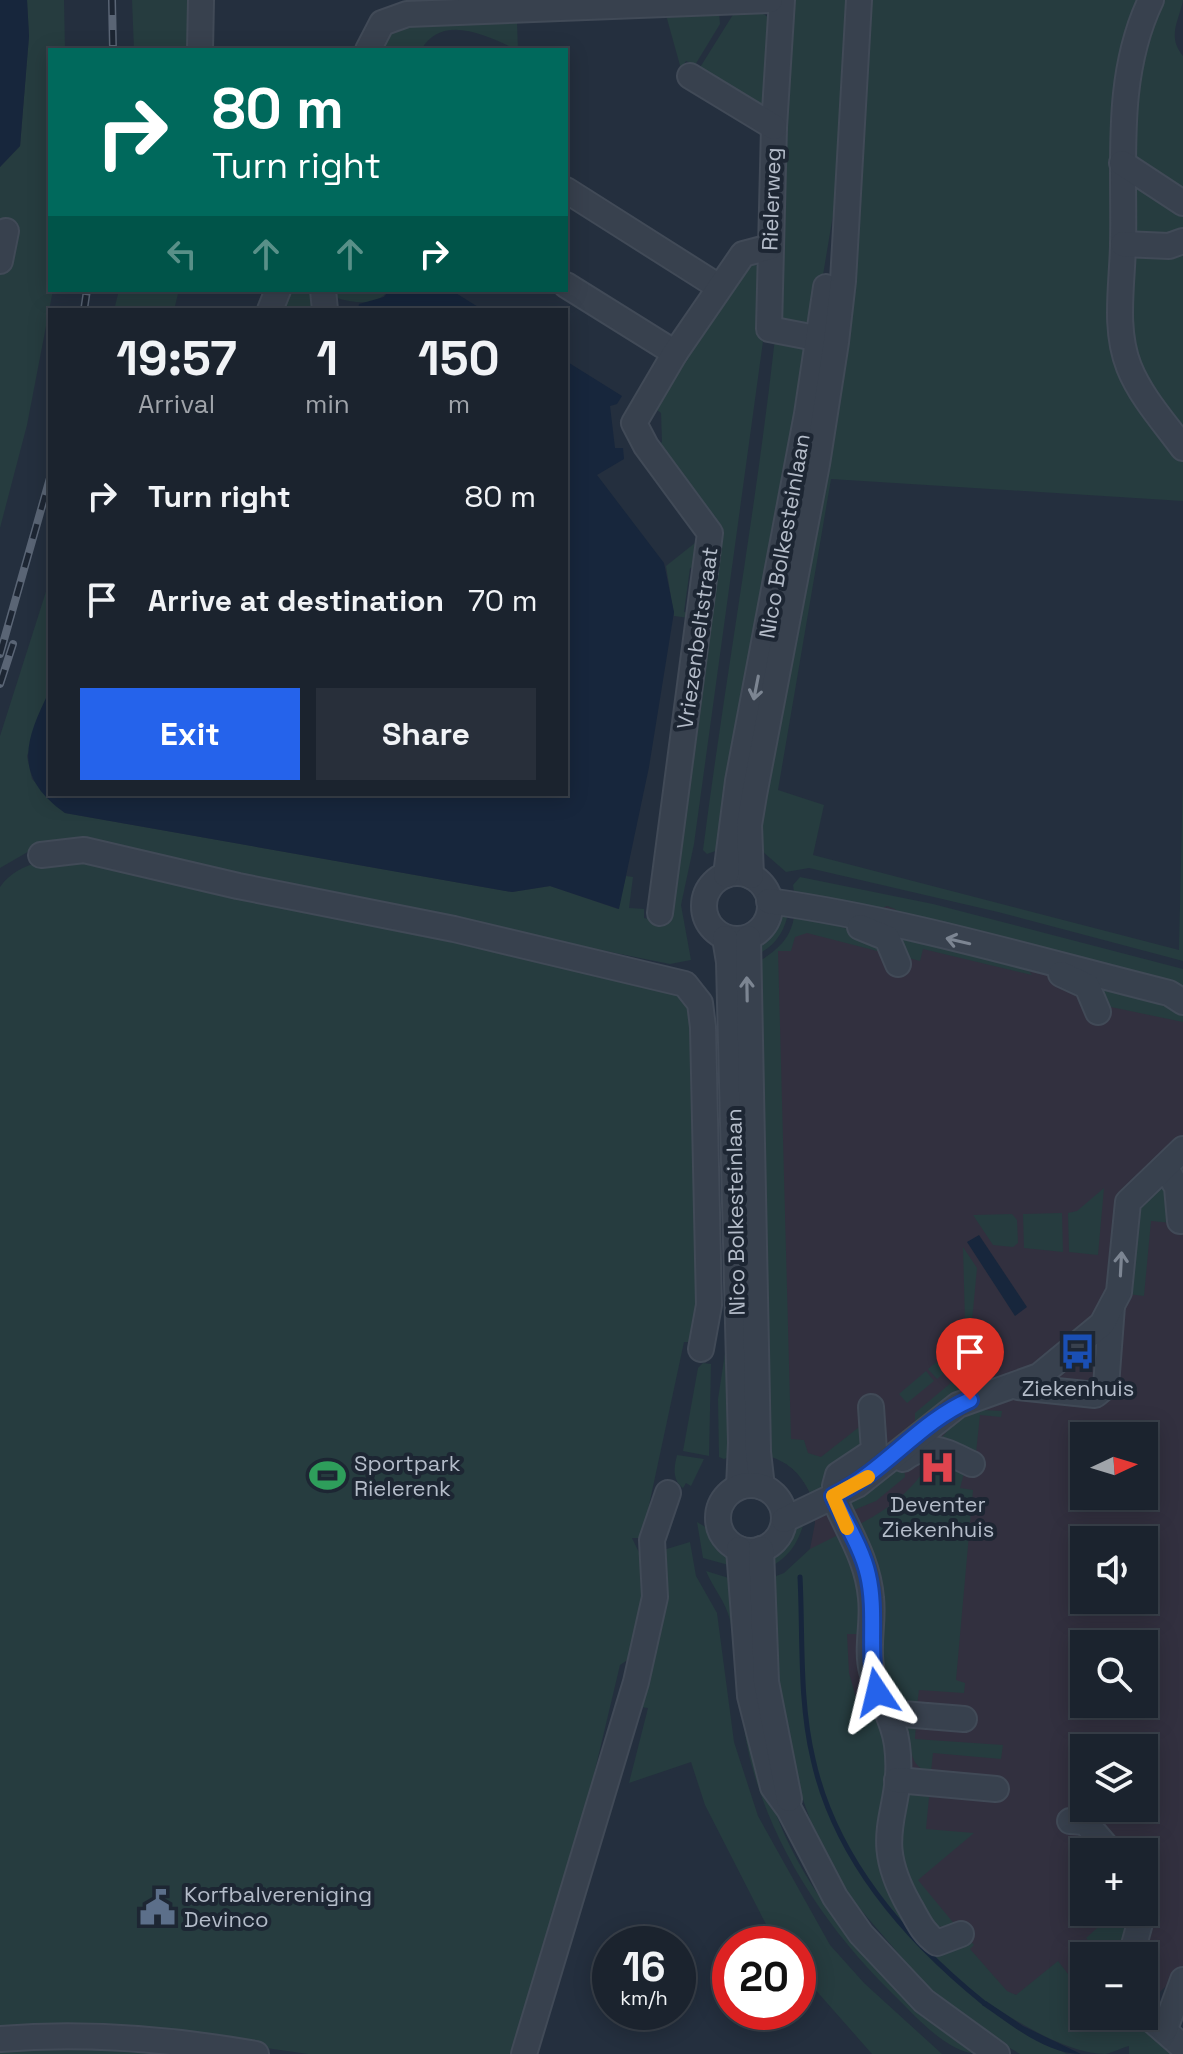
<!DOCTYPE html>
<meta charset="utf-8">
<style>
body{margin:0;font-family:"Space Grotesk",sans-serif;background:#282f3a;color:#f1f3f6;height:100vh;display:flex;flex-direction:column;font-size:30px;white-space:nowrap}
*{box-sizing:border-box;margin:0}
p{font-size:26px;color:#a0a4aa}
.icon{flex:none;width:44px;height:44px;fill:none;stroke:currentColor;stroke-width:2;stroke-linecap:round;stroke-linejoin:round}
.map{position:relative;flex:1;overflow:hidden}
.sheet{position:absolute;left:48px;top:308px;width:520px;height:488px;display:flex;flex-direction:column;background:#1b232e;border-radius:0px;box-shadow:0 4px 20px #0003,0 0 0 2px #39404a}
.sheet>*{flex:none}
.top-card{position:absolute;left:48px;top:48px;width:520px;height:244px;border-radius:0px;box-shadow:0 4px 20px #0003,0 0 0 2px #39404a;background:#00695c;color:#fff;overflow:hidden}
.needle{width:52px;rotate:86deg}
.controls{position:absolute;left:1070px;top:1422px;display:grid;gap:16px}
.controls a{display:grid;place-items:center;width:88px;height:88px;border-radius:0px;background:#1b232e;box-shadow:0 4px 20px #0003,0 0 0 2px #39404a;font-size:40px}
.speed{position:absolute;left:592px;top:1926px;display:flex;gap:16px;font-size:40px;font-weight:700;text-align:center}
.speed>*{display:grid;place-content:center;width:104px;height:104px;border-radius:50%;background:#1b232e;box-shadow:0 4px 20px #0003,0 0 0 2px #39404a;line-height:1}
.speed small{font-size:20px;font-weight:400}
.speed .limit{border:12px solid #d22;background:#fff;color:#111}
.pin{position:absolute;display:grid;place-items:center;width:68px;height:68px;color:#fff;margin:-82px -34px;border-radius:50% 50% 50% 0;rotate:-45deg;box-shadow:0 0 8px #0007}
.pin .icon{rotate:45deg}
.me{position:absolute;width:88px;margin:-44px;rotate:350deg;stroke-linejoin:round;filter:drop-shadow(0 0 6px #0008)}
.turn{display:flex;align-items:center;gap:28px;height:168px;padding:0 32px;font-size:36px}
.turn .icon{width:104px;height:104px;stroke-width:2.5}
.turn b{display:block;font-size:56px;line-height:68px}
.lanes{display:flex;align-items:center;height:76px;padding:0 32px;background:#0003;justify-content:center;gap:40px;direction:ltr}
.lanes .off{opacity:.35}
.eta{display:flex;justify-content:space-evenly;align-items:center;height:136px;text-align:center}
.eta b{font-size:48px;font-weight:700;line-height:56px}
.cta{display:flex;gap:16px;margin-top:auto;padding:16px 32px}
.cta a{flex:1;height:92px;border-radius:0px;background:#2563eb;color:#fff;font-size:32px;font-weight:700;line-height:92px;text-align:center}
.cta a+a{background:#282f3a;color:#f1f3f6}
ul{padding:0;list-style:none}
li{display:flex;align-items:center;gap:24px;height:104px;padding:0 32px}
li div{flex:1}
li b{display:block;font-size:30px}
li em{font-style:normal}
.map>svg:first-child{display:block}
.medical{fill:#32303f;fill-rule:evenodd}
.green{fill:#263c3f}
.water{fill:#17263c}
.lines{fill:none;stroke-linecap:round;stroke-linejoin:round}
.stream{stroke:#17263c;stroke-width:5}
.minor-casing{stroke:#414a57;stroke-width:28}
.minor{stroke:#38414e;stroke-width:24}
.rail-casing{stroke:#5a6575;stroke-width:8}
.rail{stroke:#1d2633;stroke-width:5;stroke-dasharray:15;stroke-linecap:butt}
.oneway{stroke:#7c8592}
.route-casing{stroke:#184099;stroke-width:20}
.route{stroke:#2563eb;stroke-width:14}
.slow{stroke:#f59e0b;stroke-width:14}
.labels{text-anchor:middle;stroke-width:8;stroke-linejoin:round;paint-order:stroke}
.street-label{font-size:22px;fill:#b4bcc9;stroke:#1d2633}
.poi-label{font-size:22px;fill:#b4bcc9;stroke:#1d2633}
</style>
<div class="map">
<svg width="1183" height="2054" viewBox="0 0 1183 2054">
<rect width="100%" height="100%" fill="#242f3e"/>
<path class="medical" d="M 887,906 L 1183,988 L 1183,1970 L 1144,2007 L 1144,1956 L 1084,1956 L 1084,2008 L 944,1981 L 795,1565 L 810,1549 L 815,1523 L 811,1495 L 800,1475 L 782,1460 L 768,1456 L 760,961 L 781,947 L 791,934 L 795,911 ZM 1084,1436 L 1144,1436 L 1144,1496 L 1084,1496 ZM 1084,1540 L 1144,1540 L 1144,1600 L 1084,1600 ZM 1084,1644 L 1144,1644 L 1144,1704 L 1084,1704 ZM 1084,1748 L 1144,1748 L 1144,1808 L 1084,1808 ZM 1084,1852 L 1144,1852 L 1144,1912 L 1084,1912 Z"/>
<g class="green">
<path d="M 27,0 L 64,0 L 65,50 L 50,50 L 50,290 L 53,290 L 27,425 L 0,528 L 0,167 L 20,146 L 29,36 Z"/>
<path d="M 132,0 L 190,0 L 191,50 L 134,50 Z"/>
<path d="M 789,0 L 848,0 L 837,191 L 818,305 L 811,324 L 802,326 L 777,318 Z"/>
<path d="M 869,0 L 1142,0 L 1115,329 L 1183,455 L 1183,501 L 831,479 L 778,790 L 824,805 L 813,855 L 1179,950 L 1183,770 L 1183,961 L 998,912 L 809,868 L 786,872 L 762,851 L 755,828 L 830,419 Z"/>
<path d="M 1161,0 L 1183,0 C 1180,19 1166,36 1183,56 L 1183,438 L 1150,398 L 1126,319 L 1130,154 L 1138,80 L 1149,25 Z"/>
<path d="M 760,11 L 770,19 L 766,110 L 699,69 L 734,13 Z"/>
<path d="M 719,13 L 720,24 L 695,65 L 686,61 L 681,69 L 666,15 Z"/>
<path d="M 517,22 L 518,50 C 488,37 443,12 421,50 L 381,50 L 386,36 L 401,26 Z"/>
<path d="M 754,263 L 758,267 L 758,322 L 764,334 L 694,844 L 681,905 L 691,960 L 670,964 L 232,876 L 38,846 L 0,868 L 0,736 L 50,579 L 50,690 L 27,756 L 32,779 L 65,813 L 512,892 L 550,886 L 618,909 L 626,876 L 633,877 L 629,908 L 644,909 L 644,918 L 666,922 L 722,534 L 657,445 L 662,442 L 661,413 L 653,407 L 740,264 Z"/>
<path d="M 119,290 L 179,290 L 174,310 L 114,310 Z"/>
<path d="M 283,290 L 317,290 L 319,310 L 275,310 Z"/>
<path d="M 335,290 L 389,290 C 376,307 355,303 337,298 Z"/>
<path d="M 775,338 L 799,343 L 807,353 L 724,848 L 707,854 L 703,850 C 725,679 756,510 775,338 Z"/>
<path d="M 705,535 L 701,566 L 690,568 L 684,612 L 698,614 L 697,619 L 674,616 L 666,566 Z"/>
<path d="M 87,857 L 680,985 L 696,1018 L 701,1288 L 696,1342 L 684,1342 L 642,1538 L 632,1538 L 650,1575 L 632,1657 L 620,1665 L 581,1829 L 511,2054 L 308,2054 L 112,2026 L 52,2025 L 0,2030 L 0,887 C 20,859 56,859 87,857 Z"/>
<path d="M 800,877 L 933,904 L 1183,969 L 1183,988 L 903,921 L 895,909 L 887,906 L 868,913 L 795,899 L 793,885 Z"/>
<path d="M 789,909 C 785,932 775,947 754,956 L 777,911 Z"/>
<path d="M 795,911 L 821,913 L 828,923 L 875,937 L 889,954 L 807,933 L 795,937 L 791,951 L 778,951 L 791,1439 L 804,1440 L 808,1453 L 821,1457 L 868,1420 L 870,1446 L 827,1477 L 819,1496 L 811,1495 C 801,1475 791,1463 768,1456 L 760,961 C 781,947 792,937 795,911 Z"/>
<path d="M 895,935 L 1022,960 L 1032,975 L 923,949 L 920,961 L 905,957 Z"/>
<path d="M 1094,978 L 1183,1011 L 1183,1022 L 1106,1006 Z"/>
<path d="M 1168,1178 L 1173,1223 L 1151,1221 L 1144,1296 L 1128,1294 L 1139,1205 Z"/>
<path d="M 1104,1188 L 1098,1255 L 1069,1252 L 1068,1213 L 1077,1211 Z"/>
<path d="M 1062,1213 L 1063,1252 L 1024,1248 L 1023,1214 Z"/>
<path d="M 1012,1214 L 1017,1220 L 1018,1243 L 1013,1247 L 993,1245 L 973,1215 Z"/>
<path d="M 963,1247 L 977,1268 L 972,1321 L 965,1321 Z"/>
<path d="M 965,1326 L 972,1326 L 969,1351 L 956,1362 L 948,1358 L 953,1365 L 937,1379 L 928,1369 L 960,1343 Z"/>
<path d="M 727,1340 L 731,1456 L 724,1459 L 719,1457 L 718,1399 Z"/>
<path d="M 703,1363 L 711,1364 L 709,1456 L 683,1451 L 698,1368 Z"/>
<path d="M 926,1371 L 934,1381 L 907,1403 L 899,1394 Z"/>
<path d="M 959,1376 L 1005,1380 L 915,1432 L 915,1413 Z"/>
<path d="M 982,1410 L 1002,1411 L 1001,1417 L 980,1415 L 976,1453 L 942,1437 L 960,1417 Z"/>
<path d="M 935,1452 L 964,1473 L 960,1488 L 973,1490 L 956,1680 L 965,1683 L 964,1693 L 919,1690 L 917,1705 L 897,1702 L 884,1672 L 880,1576 L 860,1524 C 894,1506 918,1486 935,1452 Z"/>
<path d="M 677,1455 L 704,1459 L 691,1486 L 686,1483 L 683,1488 C 672,1479 674,1468 677,1455 Z"/>
<path d="M 904,1465 L 905,1477 L 876,1501 L 849,1512 L 847,1504 L 857,1492 L 870,1492 Z"/>
<path d="M 805,1519 C 799,1542 789,1558 768,1568 C 772,1550 788,1528 805,1519 Z"/>
<path d="M 697,1522 L 712,1531 L 736,1567 L 703,1558 Z"/>
<path d="M 840,1534 C 857,1567 861,1597 860,1634 L 847,1634 L 849,1673 L 858,1705 L 870,1700 L 890,1752 L 880,1826 L 943,1951 L 956,1949 L 970,1940 L 974,1945 L 970,1949 L 1007,1991 L 1016,1995 L 1058,1961 L 1068,1974 L 1084,1964 L 1084,2016 L 1135,2016 L 1176,2054 L 1129,2054 L 1129,2046 C 1120,2048 1113,2053 1105,2054 C 1068,2054 1015,2021 985,2001 L 1018,2030 L 1067,2054 L 1020,2054 L 981,2031 L 935,1996 L 848,1895 L 818,1842 L 783,1743 L 771,1587 L 771,1578 L 784,1573 L 810,1549 Z"/>
<path d="M 690,1542 L 696,1576 L 717,1613 L 734,1742 L 758,1816 L 830,1945 L 864,1983 L 942,2054 L 872,2054 L 798,1970 L 798,1944 L 778,1944 L 773,1938 L 705,1805 L 691,1762 L 629,1783 L 648,1708 L 640,1707 L 660,1551 Z"/>
<path d="M 706,1571 L 732,1579 C 744,1647 751,1718 767,1785 C 793,1888 891,1998 979,2054 C 950,2054 920,2021 900,2001 C 831,1935 774,1853 750,1759 C 739,1713 740,1666 730,1620 C 726,1602 713,1588 706,1571 Z"/>
<path d="M 907,1723 L 916,1723 L 915,1739 L 1003,1745 L 1001,1759 L 933,1753 L 931,1772 C 907,1768 911,1743 907,1723 Z"/>
<path d="M 930,1787 L 926,1829 L 974,1833 L 918,1880 L 956,1926 L 935,1927 L 917,1905 L 896,1845 L 907,1788 Z"/>
<path d="M 1115,1912 L 1131,1912 L 1118,1956 L 1093,1956 L 1098,1951 L 1086,1938 Z"/>
<path d="M 55,2044 L 200,2054 L 0,2054 L 0,2051 Z"/>
</g>
<g class="water">
<path d="M 0,0 L 27,0 L 29,36 L 20,146 L 0,167 Z"/>
<path d="M 389,290 L 451,290 L 483,310 L 358,310 L 359,304 L 384,297 Z"/>
<path d="M 566,361 L 622,396 L 617,404 L 610,406 L 615,448 L 623,448 L 624,459 L 597,475 L 664,563 L 674,612 L 649,767 L 619,909 L 550,886 L 512,892 L 65,813 C 13,776 24,742 50,690 L 50,794 L 566,794 Z"/>
<path d="M 979,1235 L 1027,1307 L 1015,1316 L 967,1242 Z"/>
<path d="M 986,2001 L 1023,2026 L 1081,2054 C 1046,2054 1010,2024 982,2005 Z"/>
</g>
<g class="lines">
<path class="stream" d="M 800,1577 C 803,1636 799,1701 813,1759 C 835,1859 906,1940 984,2003"/>
<defs>
<g id="minor">
<path d="M 782,0 L 774,127 L 769,329 L 831,341"/>
<path d="M 1151,0 C 1114,77 1125,164 1123,246 C 1122,286 1114,329 1129,367 C 1141,397 1164,422 1183,448"/>
<path d="M 200,50 L 201,0"/>
<path d="M 368,50 L 382,23 L 407,14 L 770,0"/>
<path d="M 690,76 L 774,127"/>
<path d="M 1122,163 L 1183,203"/>
<path d="M 566,190 L 719,287"/>
<path d="M 1123,244 L 1169,246 L 1183,241"/>
<path d="M 0,261 L 6,231"/>
<path d="M 566,285 L 675,353"/>
<path d="M 323,290 L 325,310"/>
<path d="M 270,310 L 278,290"/>
<path d="M 41,855 L 84,850 L 238,886 L 454,929 L 685,984 L 700,1003 L 703,1027 L 709,1305 L 701,1349"/>
<circle cx="737" cy="906" r="33"/>
<path d="M 726,875 L 738,781 L 807,414 L 826,287"/>
<path d="M 751,876 L 749,825 L 754,795 L 817,464 L 836,342 L 843,281 L 859,0"/>
<path d="M 769,901 C 904,920 1037,960 1169,993 L 1183,1002"/>
<path d="M 660,913 L 710,533 L 646,446 L 634,423 L 675,353 L 743,254 L 770,247"/>
<path d="M 860,927 L 887,938 L 898,964"/>
<path d="M 725,938 L 729,962 L 741,1443 L 739,1487"/>
<path d="M 748,938 L 758,1452 L 762,1487"/>
<path d="M 1061,974 L 1087,986 L 1098,1012"/>
<path d="M 1165,1167 L 1177,1187 L 1180,1221"/>
<path d="M 1018,1387 L 1095,1395 L 1106,1386 L 1112,1306"/>
<path d="M 903,1459 C 928,1439 946,1452 972,1464"/>
<circle cx="751" cy="1518" r="33"/>
<path d="M 835,1486 L 838,1475 L 874,1451 L 871,1407"/>
<path d="M 833,1496 C 848,1531 868,1560 871,1598 C 874,1622 866,1648 872,1671 C 878,1698 894,1718 897,1745 C 906,1813 867,1831 909,1905 C 918,1920 922,1932 937,1943 L 961,1934"/>
<path d="M 784,1520 L 857,1485 L 958,1405 L 1039,1376 L 1102,1324 L 1119,1292 L 1128,1202 L 1183,1149"/>
<path d="M 739,1549 L 750,1696 L 773,1787 L 789,1809 L 835,1897 L 861,1934 L 924,2001 L 997,2054"/>
<path d="M 761,1549 L 766,1682 L 789,1799"/>
<path d="M 890,1713 L 964,1719"/>
<path d="M 897,1780 L 996,1789"/>
<path d="M 1070,1821 L 1085,1822 L 1111,1852"/>
<path d="M 1131,1956 L 1143,1912"/>
<path d="M 1144,2013 L 1183,2047"/>
<path d="M 1165,2029 L 1183,1980"/>
<path d="M 0,2039 C 86,2032 171,2039 256,2054"/>
<path d="M 524,2054 L 636,1682 L 655,1597 L 652,1540 L 668,1493"/>
</g>
</defs>
<use href="#minor" class="minor-casing"/>
<use href="#minor" class="minor"/>
<defs>
<g id="rail">
<path d="M 112,0 L 113,50"/>
<path d="M 84,310 L 87,290"/>
<path d="M 0,654 L 50,478"/>
<path d="M 0,684 L 13,644"/>
</g>
</defs>
<use href="#rail" class="rail-casing"/>
<use href="#rail" class="rail"/>
</g>
<defs><path id="oneway-shaft" d="M-6 0H5M1.5-3L5.5 0L1.5 3" fill="none" stroke-width="1.6" stroke-linecap="round" stroke-linejoin="round" transform="scale(2)"/></defs>
<g class="oneway">
<use href="#oneway-shaft" transform="translate(756 688) rotate(101)"/>
<use href="#oneway-shaft" transform="translate(958 941) rotate(-167)"/>
<use href="#oneway-shaft" transform="translate(747 989) rotate(-91)"/>
<use href="#oneway-shaft" transform="translate(1121 1264) rotate(-87)"/>
</g>
<g class="lines">
<defs>
<path id="route" d="M 877,1692 C 867,1653 877,1614 868,1575 C 862,1548 845,1522 833,1496 C 884,1472 919,1422 970,1400"/>
</defs>
<use href="#route" class="route-casing"/>
<use href="#route" class="route"/>
<path class="slow" d="M 847,1528 L 833,1496 L 868,1477"/>
</g>
<defs>
<symbol id="bus-bare" viewBox="-9 -9 18 18"><path d="M-5-6H5V4H4V6H2V4H-2V6H-4V4H-5ZM-3.5-4V0h7V-4ZM-3.5 1.2v1.5H-2V1.2ZM2 1.2v1.5H3.5V1.2Z" fill="#1a4fb4" stroke="#1d2633" stroke-width="2.5" paint-order="stroke"/></symbol>
<symbol id="hospital-bare" viewBox="-9 -9 18 18"><path d="M-5-5h3v3.5h4V-5h3V5h-3V1.5h-4V5h-3Z" fill="#e0444e" stroke="#1d2633" stroke-width="2.5" paint-order="stroke"/></symbol>
<symbol id="stadium-bare" viewBox="-9 -9 18 18"><path d="M0-5a6.5 5 0 1 0 0 10a6.5 5 0 1 0 0-10ZM-3.5-1.8h7v3.6h-7Z" fill="#2e9e5b" stroke="#1d2633" stroke-width="2.5" paint-order="stroke"/></symbol>
<symbol id="civic-bare" viewBox="-9 -9 18 18"><path d="M-.6-6.5H3V-4.5H.6V-3L4-1V1h2V6H-6V1h2V-1L-.6-3ZM-1.2 2.5V6h2.4V2.5Z" fill="#5c6f8a" stroke="#1d2633" stroke-width="2.5" paint-order="stroke"/></symbol>
</defs>
<g fill-rule="evenodd">
<use href="#bus-bare" x="1052" y="1326" width="51" height="51"/>
<use href="#hospital-bare" x="912" y="1442" width="51" height="51"/>
<use href="#stadium-bare" x="302" y="1450" width="51" height="51"/>
<use href="#civic-bare" x="132" y="1882" width="51" height="51"/>
</g>
<g class="labels">
<g class="street-label">
<text transform="translate(771 199) rotate(-88)" y="8">Rielerweg</text>
<text transform="translate(784 536) rotate(-80)" y="8">Nico Bolkesteinlaan</text>
<text transform="translate(697 638) rotate(-82)" y="8">Vriezenbeltstraat</text>
<text transform="translate(735 1212) rotate(-91)" y="8">Nico Bolkesteinlaan</text>
</g>
<g class="poi-label">
<text x="1078" y="1396">Ziekenhuis</text>
<text x="354" y="1471" text-anchor="start">Sportpark<tspan x="354" dy="25">Rielerenk</tspan></text>
<text x="938" y="1512">Deventer<tspan x="938" dy="25">Ziekenhuis</tspan></text>
<text x="184" y="1902" text-anchor="start">Korfbalvereniging<tspan x="184" dy="25">Devinco</tspan></text>
</g>
</g>
</svg>
<div class="controls">
<a><svg class="needle" viewBox="-14 -14 28 28"><path d="M0-13l5 13h-10z" fill="#e53935"/><path d="M0 13l5-13h-10z" fill="#a0a4aa"/></svg></a>
<a><svg class="icon" aria-label="sound" viewBox="0 0 24 24"><path d="M4 9h4l5-4v14l-5-4H4zM17 9q2 3 0 6"/></svg></a>
<a><svg class="icon" aria-label="search" viewBox="0 0 24 24"><circle cx="10" cy="10" r="6"/><path d="M15 15l6 6"/></svg></a>
<a><svg class="icon" aria-label="layers" viewBox="0 0 24 24"><path d="M12 4l9 5-9 5-9-5zM3 14l9 5 9-5"/></svg></a>
<a>+</a>
<a>−</a>
</div>
<div class="speed"><div>16<small>km/h</small></div><div class="limit">20</div></div>
<div class="pin" style="left:970px;top:1400px;background:#d93025"><svg class="icon" aria-label="arrive" viewBox="0 0 24 24"><path d="M6 21V4h12l-3 4 3 4H6"/></svg></div>
<svg class="me" style="left:877px;top:1692px" viewBox="-20 -20 40 40"><path d="M0-17L14 15 0 8-14 15z" fill="#2563eb" stroke="#fff" stroke-width="4"/></svg>
<div class="top-card">
<div class="turn"><svg class="icon" aria-label="right" viewBox="0 0 24 24"><path d="M7 20v-9h11M14 6l5 5-5 5"/></svg><div><b>80 m</b>Turn right</div></div>
<div class="lanes"><svg class="icon off" aria-label="left" viewBox="0 0 24 24"><path d="M17 20v-9H6M10 6l-5 5 5 5"/></svg><svg class="icon off" aria-label="ahead" viewBox="0 0 24 24"><path d="M12 20V5M6 11l6-6 6 6"/></svg><svg class="icon off" aria-label="ahead" viewBox="0 0 24 24"><path d="M12 20V5M6 11l6-6 6 6"/></svg><svg class="icon" aria-label="right" viewBox="0 0 24 24"><path d="M7 20v-9h11M14 6l5 5-5 5"/></svg></div>
</div>
<section class="sheet">
<div class="eta">
<div><b>19:57</b><p>Arrival</p></div>
<div><b>1</b><p>min</p></div>
<div><b>150</b><p>m</p></div>
</div>
<ul>
<li><svg class="icon" aria-label="right" viewBox="0 0 24 24"><path d="M7 20v-9h11M14 6l5 5-5 5"/></svg><div><b>Turn right</b></div><em>80 m</em></li>
<li><svg class="icon" aria-label="arrive" viewBox="0 0 24 24"><path d="M6 21V4h12l-3 4 3 4H6"/></svg><div><b>Arrive at destination</b></div><em>70 m</em></li>
</ul>
<div class="cta"><a>Exit</a><a>Share</a></div>
</section>
</div>
